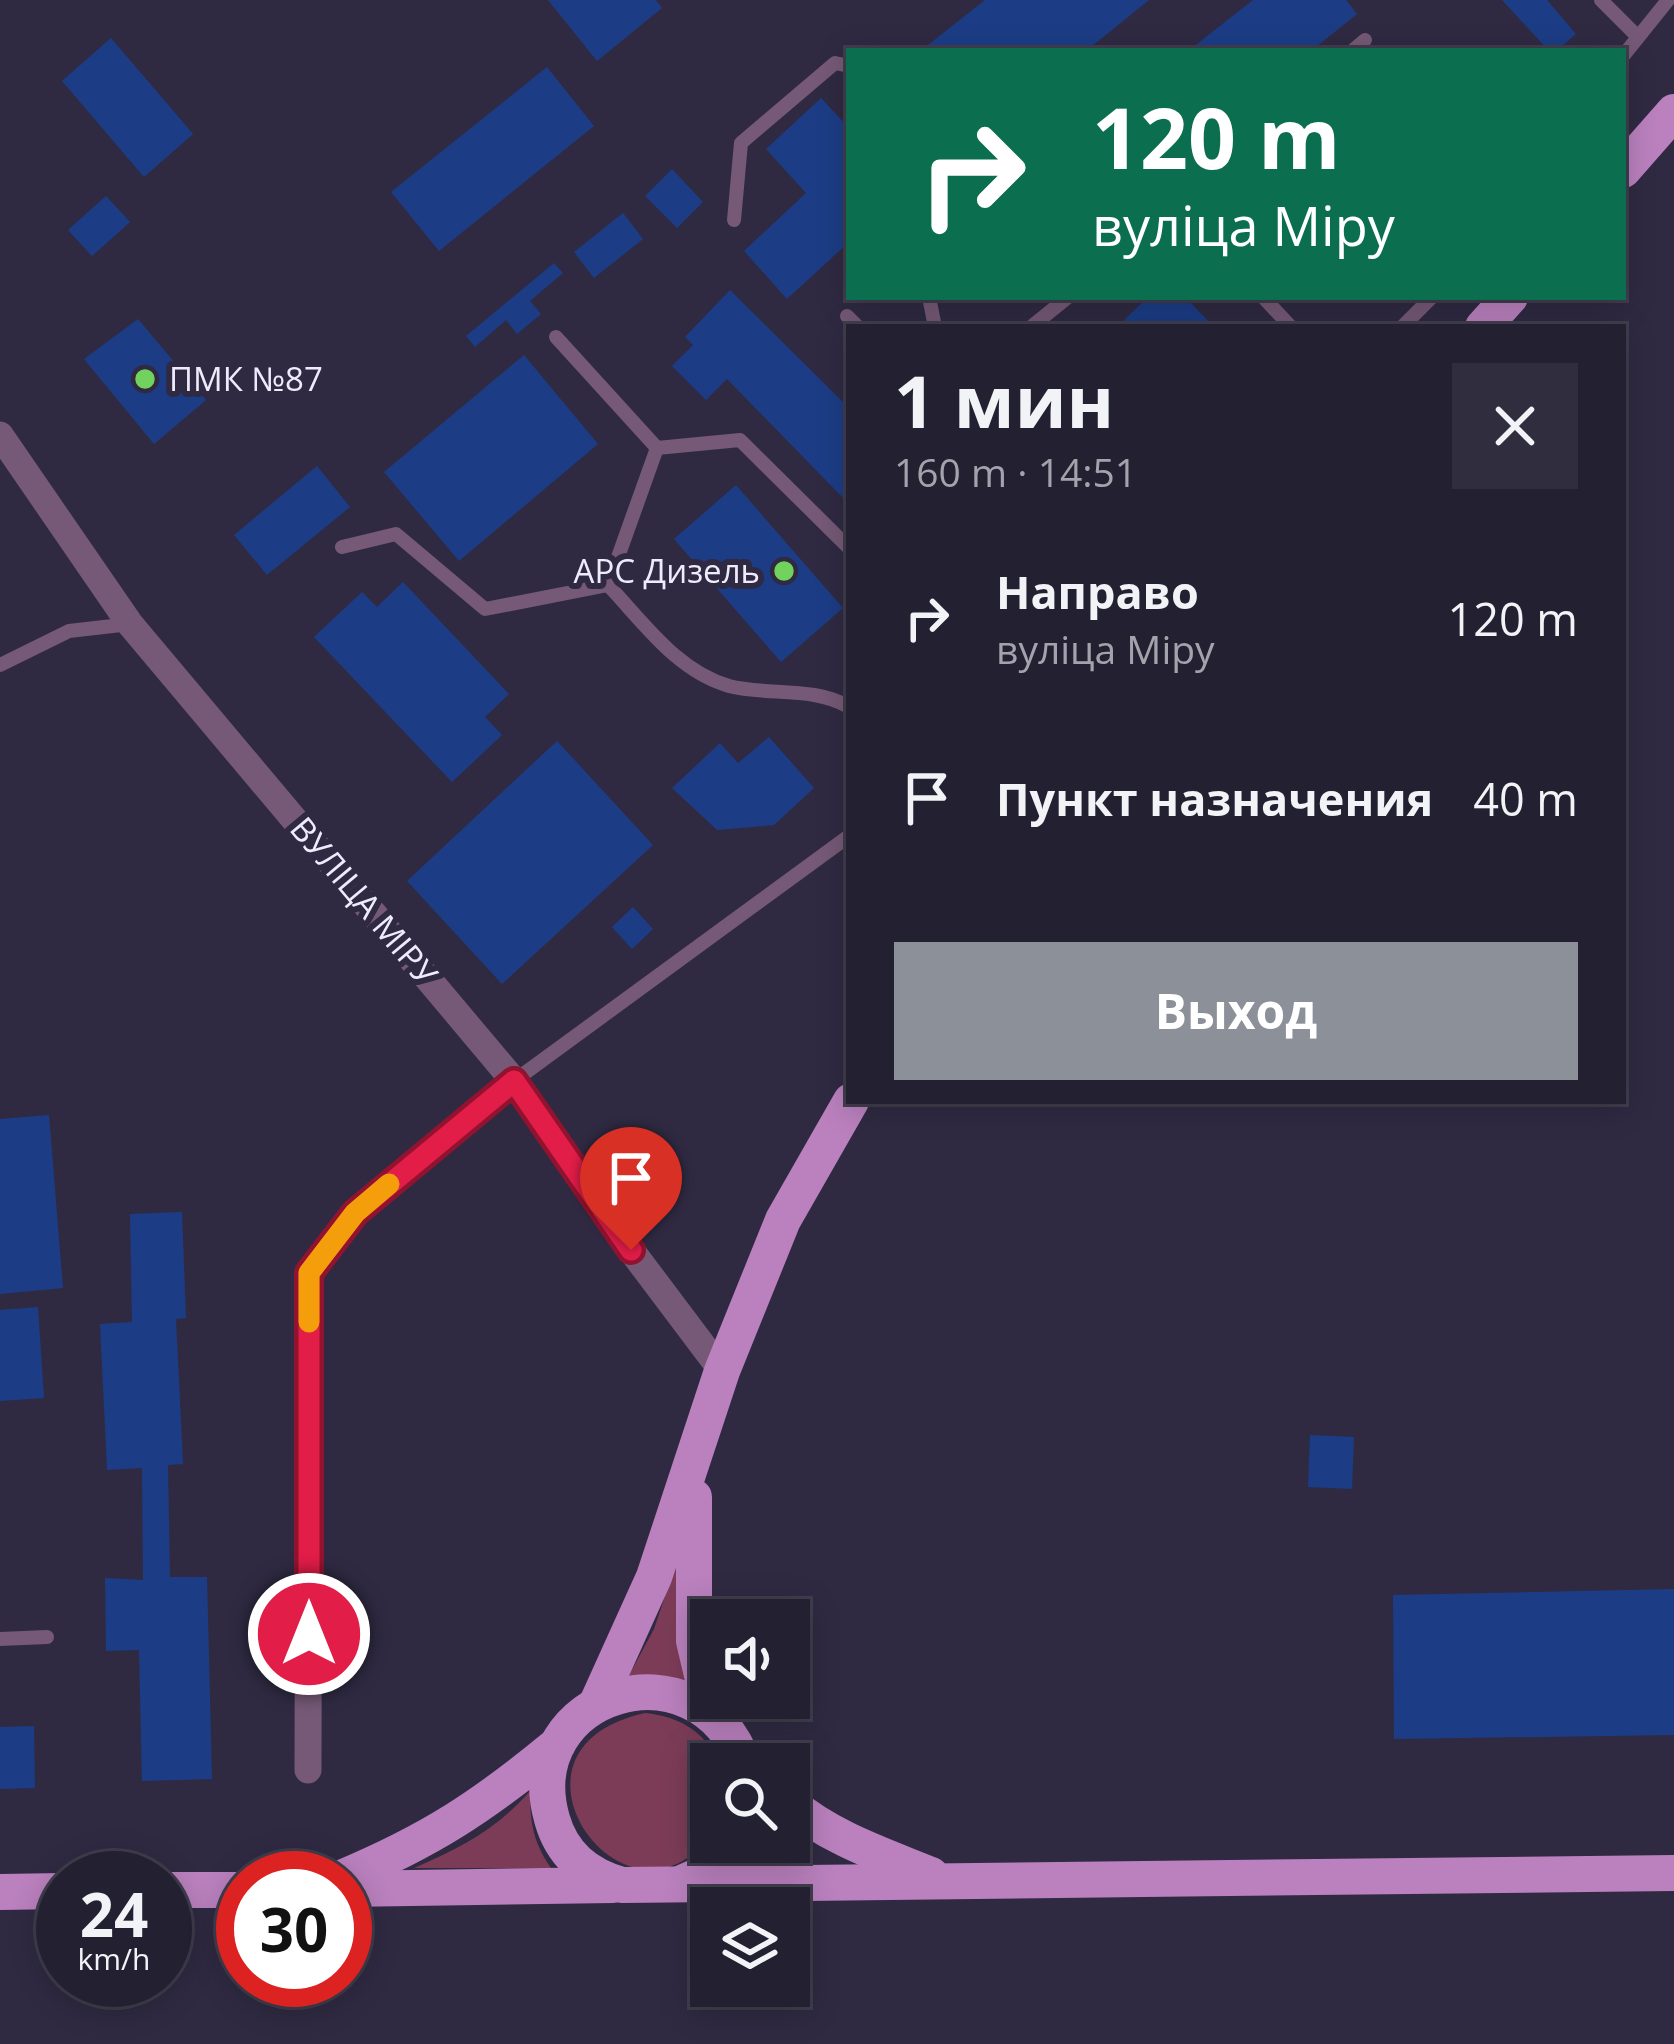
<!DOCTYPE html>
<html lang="ru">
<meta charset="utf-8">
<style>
body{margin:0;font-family:"Open Sans",sans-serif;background:#2f2d3e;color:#f1f3f6;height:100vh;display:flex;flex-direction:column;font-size:45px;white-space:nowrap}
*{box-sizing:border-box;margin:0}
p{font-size:39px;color:#a3a3ac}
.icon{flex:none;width:66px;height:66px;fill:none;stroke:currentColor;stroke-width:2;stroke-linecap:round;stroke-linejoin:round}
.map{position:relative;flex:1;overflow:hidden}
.panel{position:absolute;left:846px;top:324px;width:780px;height:780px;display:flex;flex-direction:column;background:#232032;border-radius:0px;box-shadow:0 6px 30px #0003,0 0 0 3px #403e4d}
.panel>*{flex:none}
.banner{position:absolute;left:846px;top:48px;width:780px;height:252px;border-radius:0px;box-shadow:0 6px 30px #0003,0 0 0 3px #403e4d;background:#0b6e4f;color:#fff;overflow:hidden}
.tools{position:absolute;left:690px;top:1599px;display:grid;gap:24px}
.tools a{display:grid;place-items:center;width:120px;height:120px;border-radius:0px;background:#232032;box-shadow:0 6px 30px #0003,0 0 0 3px #403e4d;font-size:60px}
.speed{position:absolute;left:36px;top:1851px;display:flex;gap:24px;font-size:60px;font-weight:700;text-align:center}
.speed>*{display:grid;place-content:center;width:156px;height:156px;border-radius:50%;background:#232032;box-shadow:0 6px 30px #0003,0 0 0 3px #403e4d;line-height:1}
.speed small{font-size:30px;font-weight:400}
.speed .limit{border:18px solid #d22;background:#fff;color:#111}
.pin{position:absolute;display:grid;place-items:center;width:102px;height:102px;color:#fff;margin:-123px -51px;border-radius:50% 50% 50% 0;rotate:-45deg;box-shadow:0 0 12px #0007}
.pin .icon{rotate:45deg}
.me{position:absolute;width:132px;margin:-66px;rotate:0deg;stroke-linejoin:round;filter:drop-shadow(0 0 9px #0008)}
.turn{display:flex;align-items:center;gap:42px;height:252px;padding:0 48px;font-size:54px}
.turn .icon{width:156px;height:156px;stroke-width:2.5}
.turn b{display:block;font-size:84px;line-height:102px}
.round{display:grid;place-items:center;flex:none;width:126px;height:126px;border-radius:0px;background:#2f2d3e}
.summary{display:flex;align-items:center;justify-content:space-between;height:204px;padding:0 48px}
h1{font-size:72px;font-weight:700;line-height:90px}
.button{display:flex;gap:24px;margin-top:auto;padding:24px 48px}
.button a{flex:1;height:138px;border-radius:0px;background:#8c9099;color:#fff;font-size:48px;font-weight:700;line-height:138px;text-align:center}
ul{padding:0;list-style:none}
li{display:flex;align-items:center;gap:36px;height:180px;padding:0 48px}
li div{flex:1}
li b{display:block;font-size:45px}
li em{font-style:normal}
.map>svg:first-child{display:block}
.green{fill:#7c3c57}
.building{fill:#1c3d86}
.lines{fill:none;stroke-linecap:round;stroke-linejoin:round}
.lane{stroke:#755976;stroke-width:14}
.street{stroke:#755976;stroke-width:27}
.primary{stroke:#ba81be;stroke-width:36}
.route-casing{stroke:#92132f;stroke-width:30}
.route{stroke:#e11d48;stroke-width:21}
.slow{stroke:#f59e0b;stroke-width:21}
.poi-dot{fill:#71d35e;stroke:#2f2a42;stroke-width:4.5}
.labels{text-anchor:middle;stroke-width:12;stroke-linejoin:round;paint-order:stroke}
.poi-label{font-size:33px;fill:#eeecfc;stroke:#2f2a42;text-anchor:start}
.street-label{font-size:33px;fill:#eeecfc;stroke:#2f2a42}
</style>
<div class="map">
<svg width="1674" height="2044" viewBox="0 0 1674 2044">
<rect width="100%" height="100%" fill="#2f2a42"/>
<g class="green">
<path d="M 684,1540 L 689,1688 L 627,1679 L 654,1629 Z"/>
<path d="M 645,1713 C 681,1717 704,1731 720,1764 L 711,1764 L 711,1834 C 628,1950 480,1749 645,1713 Z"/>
<path d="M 530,1791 C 530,1822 533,1842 551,1868 L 414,1868 C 460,1848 497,1829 530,1791 Z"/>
</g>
<g class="building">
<path d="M 548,0 L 656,0 L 662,8 L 597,61 Z"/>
<path d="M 985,0 L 1149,0 L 1086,51 L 933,51 L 928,45 Z"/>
<path d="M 1253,0 L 1346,0 L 1357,14 L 1311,51 L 1188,51 Z"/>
<path d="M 1502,0 L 1547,0 L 1576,34 L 1556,51 L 1549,51 Z"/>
<path d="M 111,38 L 193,134 L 144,177 L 62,81 Z"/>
<path d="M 547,67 L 594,126 L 439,251 L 391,192 Z"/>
<path d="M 821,98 L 849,128 L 849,242 L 787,299 L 744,251 L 806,193 L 766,149 Z"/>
<path d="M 672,169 L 703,202 L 677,228 L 645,196 Z"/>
<path d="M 106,196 L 130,222 L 92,256 L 68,230 Z"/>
<path d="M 623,213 L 643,239 L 594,278 L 574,252 Z"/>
<path d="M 554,263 L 563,273 L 530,301 L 541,314 L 517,334 L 506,320 L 475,347 L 466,336 Z"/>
<path d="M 730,290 L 849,408 L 849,504 L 727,379 L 706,400 L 672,366 L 693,345 L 685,337 Z"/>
<path d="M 1148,297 L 1185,297 L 1214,327 L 1117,327 Z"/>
<path d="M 138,319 L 206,400 L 154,444 L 84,359 Z"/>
<path d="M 524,355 L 598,444 L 459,561 L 384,472 Z"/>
<path d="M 317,466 L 350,507 L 267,575 L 234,535 Z"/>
<path d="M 736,485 L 843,608 L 781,662 L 674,539 Z"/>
<path d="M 403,582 L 509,694 L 485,717 L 502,735 L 452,782 L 314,637 L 362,592 L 377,607 Z"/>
<path d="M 769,737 L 814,788 L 774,825 L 717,830 L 672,788 L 720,743 L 738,763 Z"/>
<path d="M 557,741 L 653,845 L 502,984 L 407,881 Z"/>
<path d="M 633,907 L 653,929 L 632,949 L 612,927 Z"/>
<path d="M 49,1115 L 63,1288 L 0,1294 L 0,1119 Z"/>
<path d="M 182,1212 L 186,1318 L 176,1319 L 183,1464 L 168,1465 L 170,1577 L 207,1577 L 212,1779 L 142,1781 L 139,1650 L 106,1651 L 105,1578 L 143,1580 L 142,1468 L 107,1470 L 100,1324 L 132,1322 L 130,1214 Z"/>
<path d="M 38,1307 L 44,1398 L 0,1401 L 0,1310 Z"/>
<path d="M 1310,1435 L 1354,1437 L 1352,1489 L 1308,1487 Z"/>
<path d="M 1674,1589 L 1674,1735 L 1394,1739 L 1393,1595 Z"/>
<path d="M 34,1726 L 35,1788 L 0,1789 L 0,1727 Z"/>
</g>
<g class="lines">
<g class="lane">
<path d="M 1601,0 L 1638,37"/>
<path d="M 1352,51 L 1365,40"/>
<path d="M 1623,56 L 1668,0"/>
<path d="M 734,220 L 741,143 L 835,63 L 849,66"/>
<path d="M 929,297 L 935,327"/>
<path d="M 1263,297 L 1291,327"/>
<path d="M 847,316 L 858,327"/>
<path d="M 1031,327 L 1068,297"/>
<path d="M 1402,327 L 1432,297"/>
<path d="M 556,337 L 657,448 L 608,585"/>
<path d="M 657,448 L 740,440 L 849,548"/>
<path d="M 342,547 L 396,534 L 485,609 L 608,585 C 644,623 677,671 729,686 C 767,696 814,686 849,707"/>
<path d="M 0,665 L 69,631 L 130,624"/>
<path d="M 514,1081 L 849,836"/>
<path d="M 0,1639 L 47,1637"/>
</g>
<g class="street">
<path d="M 0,435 L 130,624 L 514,1081 L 631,1250 L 722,1371"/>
<path d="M 308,1770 L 309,1273 L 355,1213 L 514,1081"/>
</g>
<g class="primary">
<path d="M 1623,170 L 1674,112"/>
<path d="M 1483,327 L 1510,297"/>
<path d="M 694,1497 L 694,1641 L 711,1713"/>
<path d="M 597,1703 L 654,1577 L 722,1371 L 783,1220 L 851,1101"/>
<path d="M 744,1764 C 698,1637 516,1693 552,1819 C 562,1855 587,1875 622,1885 L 1674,1873"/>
<path d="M 789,1803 C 830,1838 882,1855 931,1875"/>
<path d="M 341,1878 C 430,1841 483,1806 557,1745"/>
<path d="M 684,1882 L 709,1871 L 733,1842"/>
<path d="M 345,1889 L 613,1885"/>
<path d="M 165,1890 L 243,1890"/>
<path d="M 0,1892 L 63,1891"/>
</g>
</g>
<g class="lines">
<defs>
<path id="route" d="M 309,1634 L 309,1273 L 355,1213 L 514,1081 L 631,1250"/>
</defs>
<use href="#route" class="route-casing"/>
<use href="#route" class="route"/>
<path class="slow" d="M 309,1322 L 309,1273 L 355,1213 L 389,1184"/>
</g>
<g class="poi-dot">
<circle cx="145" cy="379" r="12"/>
<circle cx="784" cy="571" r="12"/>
</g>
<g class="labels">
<g class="poi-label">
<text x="169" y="391">ПМК №87</text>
<text x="760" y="583" text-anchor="end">АРС Дизель</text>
</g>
<g class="street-label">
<text transform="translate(364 901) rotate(50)" y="12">ВУЛІЦА МІРУ</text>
</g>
</g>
</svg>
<div class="tools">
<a><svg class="icon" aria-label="sound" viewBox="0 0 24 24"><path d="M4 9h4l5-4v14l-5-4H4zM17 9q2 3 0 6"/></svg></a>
<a><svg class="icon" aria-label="search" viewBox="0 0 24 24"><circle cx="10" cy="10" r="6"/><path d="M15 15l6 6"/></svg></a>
<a><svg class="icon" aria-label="layers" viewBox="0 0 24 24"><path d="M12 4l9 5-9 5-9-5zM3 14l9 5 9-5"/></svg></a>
</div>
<div class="speed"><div>24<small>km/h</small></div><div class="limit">30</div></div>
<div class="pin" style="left:631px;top:1250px;background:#d93025"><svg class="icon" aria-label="arrive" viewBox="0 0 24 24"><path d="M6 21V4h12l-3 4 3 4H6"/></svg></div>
<svg class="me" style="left:309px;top:1634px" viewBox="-20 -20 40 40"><circle r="17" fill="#e11d48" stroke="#fff" stroke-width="3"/><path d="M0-11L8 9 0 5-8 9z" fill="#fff"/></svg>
<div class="banner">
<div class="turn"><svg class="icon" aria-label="right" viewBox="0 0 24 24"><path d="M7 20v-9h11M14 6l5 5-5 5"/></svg><div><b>120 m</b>вуліца Міру</div></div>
</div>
<section class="panel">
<div class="summary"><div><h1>1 мин</h1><p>160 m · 14:51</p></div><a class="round"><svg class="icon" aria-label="close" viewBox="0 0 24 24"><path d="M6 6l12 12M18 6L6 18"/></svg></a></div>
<ul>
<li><svg class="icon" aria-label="right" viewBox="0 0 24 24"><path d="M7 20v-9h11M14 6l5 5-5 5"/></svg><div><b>Направо</b><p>вуліца Міру</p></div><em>120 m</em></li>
<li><svg class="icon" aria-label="arrive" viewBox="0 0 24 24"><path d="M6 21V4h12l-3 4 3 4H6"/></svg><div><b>Пункт назначения</b></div><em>40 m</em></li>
</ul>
<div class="button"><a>Выход</a></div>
</section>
</div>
